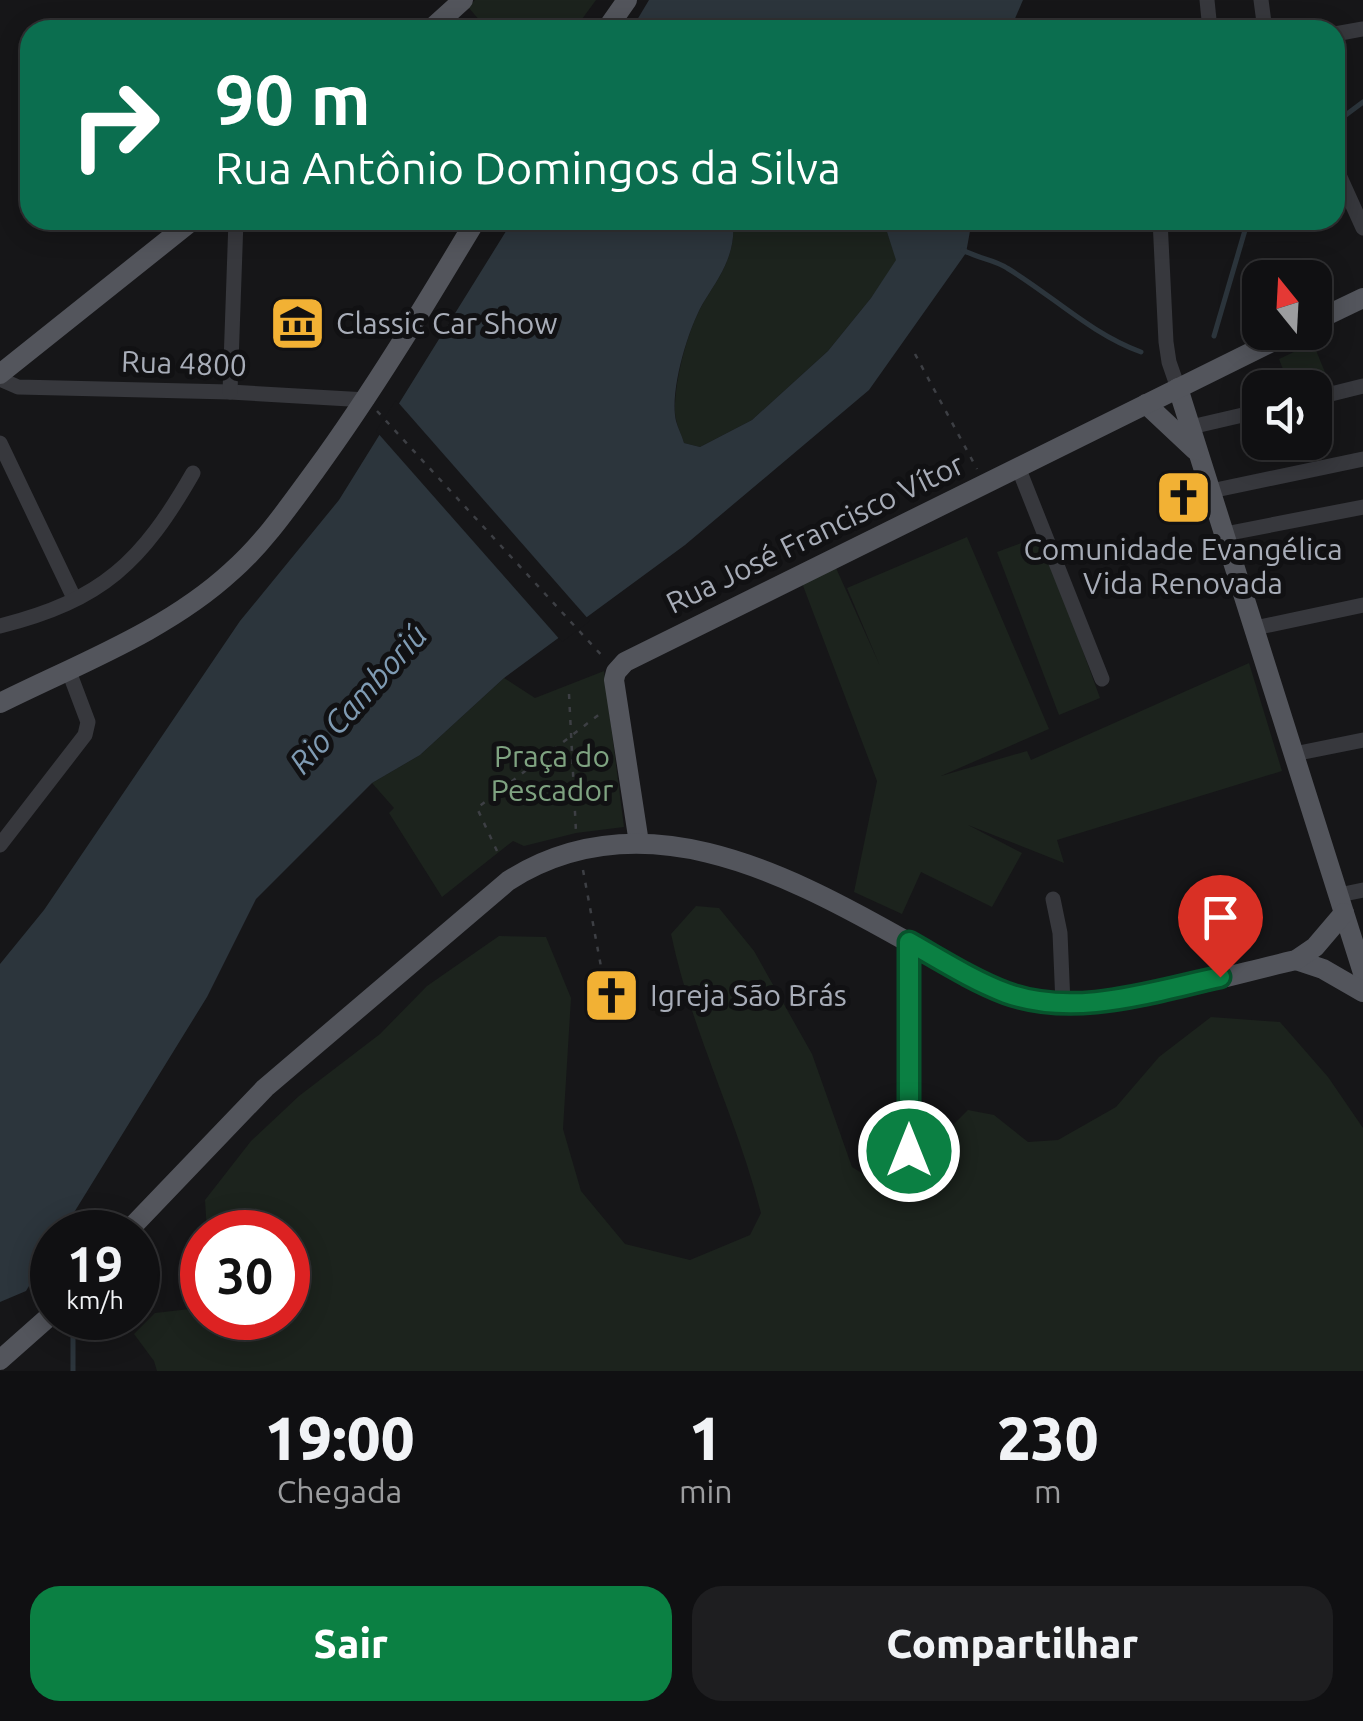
<!DOCTYPE html>
<html lang="pt">
<meta charset="utf-8">
<style>
body{margin:0;font-family:Ubuntu,sans-serif;background:#1e1e20;color:#f1f3f6;height:100vh;display:flex;flex-direction:column;font-size:38px;white-space:nowrap}
*{box-sizing:border-box;margin:0}
p{font-size:32px;color:#9c9d9f}
.icon{flex:none;width:55px;height:55px;fill:none;stroke:currentColor;stroke-width:2;stroke-linecap:round;stroke-linejoin:round}
.map{position:relative;height:1371px;overflow:hidden}
.side{display:flex;flex-direction:column;background:#101012;flex:1}
.side>*{flex:none}
.banner{position:absolute;left:20px;top:20px;width:1325px;height:210px;border-radius:30px;box-shadow:0 5px 25px #0003,0 0 0 2px #303032;background:#0b6e4f;color:#fff;overflow:hidden}
.needle{width:65px;rotate:342deg}
.tools{position:absolute;left:1242px;top:260px;display:grid;gap:20px}
.tools a{display:grid;place-items:center;width:90px;height:90px;border-radius:20px;background:#101012;box-shadow:0 5px 25px #0003,0 0 0 2px #303032;font-size:50px}
.speed{position:absolute;left:30px;top:1210px;display:flex;gap:20px;font-size:50px;font-weight:700;text-align:center}
.speed>*{display:grid;place-content:center;width:130px;height:130px;border-radius:50%;background:#101012;box-shadow:0 5px 25px #0003,0 0 0 2px #303032;line-height:1}
.speed small{font-size:25px;font-weight:400}
.speed .limit{border:15px solid #d22;background:#fff;color:#111}
.pin{position:absolute;display:grid;place-items:center;width:85px;height:85px;color:#fff;margin:-102px -42px;border-radius:50% 50% 50% 0;rotate:-45deg;box-shadow:0 0 10px #0007}
.pin .icon{rotate:45deg}
.me{position:absolute;width:110px;margin:-55px;rotate:0deg;stroke-linejoin:round;filter:drop-shadow(0 0 8px #0008)}
.turn{display:flex;align-items:center;gap:35px;height:210px;padding:0 30px;font-size:45px}
.turn .icon{width:130px;height:130px;stroke-width:2.5}
.turn b{display:block;font-size:70px;line-height:85px}
.eta{display:flex;justify-content:space-evenly;align-items:center;height:170px;text-align:center}
.eta b{font-size:60px;font-weight:800;line-height:70px}
.action{display:flex;gap:20px;margin-top:auto;padding:20px 30px}
.action a{flex:1;height:115px;border-radius:30px;background:#0b8043;color:#fff;font-size:40px;font-weight:800;line-height:115px;text-align:center}
.action a+a{background:#1e1e20;color:#f1f3f6}
.map>svg:first-child{display:block}
.green{fill:#1c231d}
.water{fill:#2c353c}
.pier{fill:#161618}
.lines{fill:none;stroke-linecap:round;stroke-linejoin:round}
.stream{stroke:#2c353c;stroke-width:5}
.path{stroke:#3d3f44;stroke-width:2.5;stroke-dasharray:5 8;stroke-linecap:butt}
.minor{stroke:#37383d;stroke-width:15}
.major{stroke:#53555c;stroke-width:20}
.route-casing{stroke:#07532c;stroke-width:25}
.route{stroke:#0b8043;stroke-width:18}
.labels{text-anchor:middle;stroke-width:10;stroke-linejoin:round;paint-order:stroke}
.poi-label{font-size:30px;fill:#a8adb8;stroke:#111113;text-anchor:start}
.street-label{font-size:30px;fill:#a8adb8;stroke:#111113}
.park-label{font-size:30px;fill:#7fa381;stroke:#111113}
.water-label{font-size:32px;font-style:italic;fill:#7f9bb3;stroke:#111113}
</style>
<div class="map">
<svg width="1363" height="1371" viewBox="0 0 1363 1371">
<rect width="100%" height="100%" fill="#161618"/>
<g class="green">
<path d="M 475,0 L 596,0 L 574,30 L 488,30 L 468,7 Z"/>
<path d="M 733,220 L 869,220 L 887,232 L 897,260 L 871,298 L 828,351 L 752,420 L 700,447 L 684,443 C 681,434 676,424 675,413 C 674,381 688,327 705,300 C 722,273 736,253 733,220 Z"/>
<path d="M 1313,343 L 1331,387 L 1315,392 L 1315,388 L 1290,387 L 1279,359 Z"/>
<path d="M 1041,536 L 1100,698 L 1059,715 L 997,552 Z"/>
<path d="M 967,537 L 1049,729 L 941,776 L 1027,751 L 1031,760 L 1249,663 L 1282,771 L 1057,840 L 1064,863 L 968,825 L 1022,853 L 992,907 L 921,872 L 902,914 L 854,892 L 877,781 L 802,583 L 836,568 L 880,666 L 847,588 Z"/>
<path d="M 604,671 L 624,827 L 576,833 L 524,846 L 513,841 L 442,897 L 389,813 L 394,808 L 372,783 L 420,755 L 504,678 L 535,698 Z"/>
<path d="M 696,906 L 719,908 L 754,951 L 812,1054 L 852,1167 L 893,1192 L 912,1183 L 934,1144 L 968,1110 L 994,1115 L 1028,1142 L 1058,1140 L 1116,1107 L 1159,1057 L 1211,1017 L 1280,1022 L 1328,1077 L 1363,1128 L 1363,1371 L 157,1371 L 154,1361 L 134,1334 L 155,1313 L 190,1309 L 202,1300 L 202,1318 L 288,1318 L 288,1232 L 207,1232 L 205,1200 L 251,1141 L 299,1096 L 380,1034 L 427,986 L 499,936 L 546,937 L 571,998 L 563,1129 L 581,1191 L 625,1244 L 690,1260 L 750,1235 L 761,1213 C 737,1118 691,1030 671,934 Z"/>
</g>
<g class="water">
<path d="M 649,0 L 1023,0 L 1010,30 L 631,30 Z"/>
<path d="M 513,220 L 733,220 C 736,253 722,273 705,300 C 689,325 669,391 676,421 C 678,428 682,436 684,443 L 700,447 L 752,420 L 828,351 L 871,298 L 896,260 L 887,232 L 869,220 L 972,220 L 966,253 L 869,390 L 685,545 L 504,678 L 420,755 L 372,783 L 256,899 L 207,997 L 62,1232 L 52,1232 L 52,1248 L 26,1291 L 0,1302 L 0,964 L 44,910 L 240,621 L 339,500 Z"/>
</g>
<path class="pier" d="M 396,400 L 590,621 L 562,642 L 376,431 Z"/>
<g class="lines">
<g class="stream">
<path d="M 1335,123 L 1363,102"/>
<path d="M 963,250 C 976,258 993,259 1007,268 C 1052,295 1091,334 1141,352"/>
<path d="M 1214,336 L 1248,220"/>
<path d="M 35,1269 L 52,1283"/>
<path d="M 73,1318 L 73,1371"/>
</g>
<g class="path">
<path d="M 915,354 L 977,469"/>
<path d="M 377,411 L 605,659"/>
<path d="M 569,694 L 576,832"/>
<path d="M 497,851 L 477,808 L 601,713"/>
<path d="M 583,870 L 602,972"/>
</g>
<g class="minor">
<path d="M 1207,0 L 1210,30"/>
<path d="M 1261,0 L 1265,30"/>
<path d="M 1335,34 L 1363,29"/>
<path d="M 1335,166 L 1363,228"/>
<path d="M 1160,220 L 1166,342 L 1169,362 L 1178,388"/>
<path d="M 0,379 L 18,387 L 230,392 L 367,400"/>
<path d="M 230,392 L 236,220"/>
<path d="M 1315,398 L 1363,386"/>
<path d="M 1191,427 L 1260,411"/>
<path d="M 0,443 L 74,598"/>
<path d="M 1018,467 L 1102,679"/>
<path d="M 1211,491 L 1363,459"/>
<path d="M 1225,534 L 1363,507"/>
<path d="M 0,626 C 103,600 142,562 193,473"/>
<path d="M 1255,628 L 1363,605"/>
<path d="M 1294,754 L 1363,740"/>
<path d="M 0,845 L 85,735 L 88,722 L 68,669"/>
<path d="M 1339,895 L 1363,890"/>
<path d="M 1053,899 L 1060,933 L 1063,1004"/>
<path d="M 909,942 L 909,1151"/>
</g>
<g class="major">
<path d="M 430,30 L 463,0"/>
<path d="M 606,30 L 627,0"/>
<path d="M 1315,321 L 1363,298"/>
<path d="M 0,374 L 193,220"/>
<path d="M 1178,388 L 1363,973"/>
<path d="M 1146,404 L 1195,450"/>
<path d="M 0,703 C 78,664 167,631 232,571 C 264,543 290,505 315,471 C 374,390 425,305 476,220"/>
<path d="M 639,843 L 614,680 L 616,672 L 625,662 L 1292,332"/>
<path d="M 1296,960 L 1323,969 L 1363,992"/>
<path d="M 127,1232 L 265,1088 L 508,881 C 638,798 780,870 899,937 C 942,961 986,991 1035,1000 C 1106,1014 1224,976 1296,960 L 1315,947 L 1344,913"/>
<path d="M 0,1360 L 52,1314"/>
</g>
</g>
<g class="lines">
<defs>
<path id="route" d="M 909,1151 L 909,942 C 941,960 972,980 1006,993 C 1075,1018 1151,992 1220,977"/>
</defs>
<use href="#route" class="route-casing"/>
<use href="#route" class="route"/>
</g>
<defs>
<symbol id="museum-square" viewBox="-11 -11 22 22"><rect x="-9" y="-9" width="18" height="18" rx="4" fill="#f2b134" stroke="#111113"/><path d="M0-6L6-3V-2H-6V-3ZM-5-1h2V3h-2ZM-1-1h2V3h-2ZM3-1h2V3H3ZM-6 4H6V6H-6Z" fill="#111"/></symbol>
<symbol id="church-square" viewBox="-11 -11 22 22"><rect x="-9" y="-9" width="18" height="18" rx="4" fill="#f2b134" stroke="#111113"/><path d="M-1.2-6h2.4v3.5h3.3v2.4h-3.3V6h-2.4V-.1h-3.3v-2.4h3.3Z" fill="#111"/></symbol>
</defs>
<g fill-rule="evenodd">
<use href="#museum-square" x="266" y="292" width="63" height="63"/>
<use href="#church-square" x="1152" y="466" width="63" height="63"/>
<use href="#church-square" x="580" y="964" width="63" height="63"/>
</g>
<g class="labels">
<g class="poi-label">
<text x="336" y="334">Classic Car Show</text>
<text x="1183" y="560" text-anchor="middle">Comunidade Evangélica<tspan x="1183" dy="34">Vida Renovada</tspan></text>
<text x="650" y="1006">Igreja São Brás</text>
</g>
<g class="street-label">
<text transform="translate(184 364) rotate(2)" y="10">Rua 4800</text>
<text transform="translate(815 534) rotate(-26)" y="10">Rua José Francisco Vítor</text>
</g>
<g class="park-label">
<text x="552" y="767">Praça do<tspan x="552" dy="34">Pescador</tspan></text>
</g>
<g class="water-label">
<text transform="translate(358 699) rotate(-48)" y="11">Rio Camboriú</text>
</g>
</g>
</svg>
<div class="tools">
<a><svg class="needle" viewBox="-14 -14 28 28"><path d="M0-13l5 13h-10z" fill="#e53935"/><path d="M0 13l5-13h-10z" fill="#9c9d9f"/></svg></a>
<a><svg class="icon" aria-label="sound" viewBox="0 0 24 24"><path d="M4 9h4l5-4v14l-5-4H4zM17 9q2 3 0 6"/></svg></a>
</div>
<div class="speed"><div>19<small>km/h</small></div><div class="limit">30</div></div>
<div class="pin" style="left:1220px;top:977px;background:#d93025"><svg class="icon" aria-label="arrive" viewBox="0 0 24 24"><path d="M6 21V4h12l-3 4 3 4H6"/></svg></div>
<svg class="me" style="left:909px;top:1151px" viewBox="-20 -20 40 40"><circle r="17" fill="#0b8043" stroke="#fff" stroke-width="3"/><path d="M0-11L8 9 0 5-8 9z" fill="#fff"/></svg>
<div class="banner">
<div class="turn"><svg class="icon" aria-label="right" viewBox="0 0 24 24"><path d="M7 20v-9h11M14 6l5 5-5 5"/></svg><div><b>90 m</b>Rua Antônio Domingos da Silva</div></div>
</div>
</div>
<section class="side">
<div class="eta">
<div><b>19:00</b><p>Chegada</p></div>
<div><b>1</b><p>min</p></div>
<div><b>230</b><p>m</p></div>
</div>
<div class="action"><a>Sair</a><a>Compartilhar</a></div>
</section>
